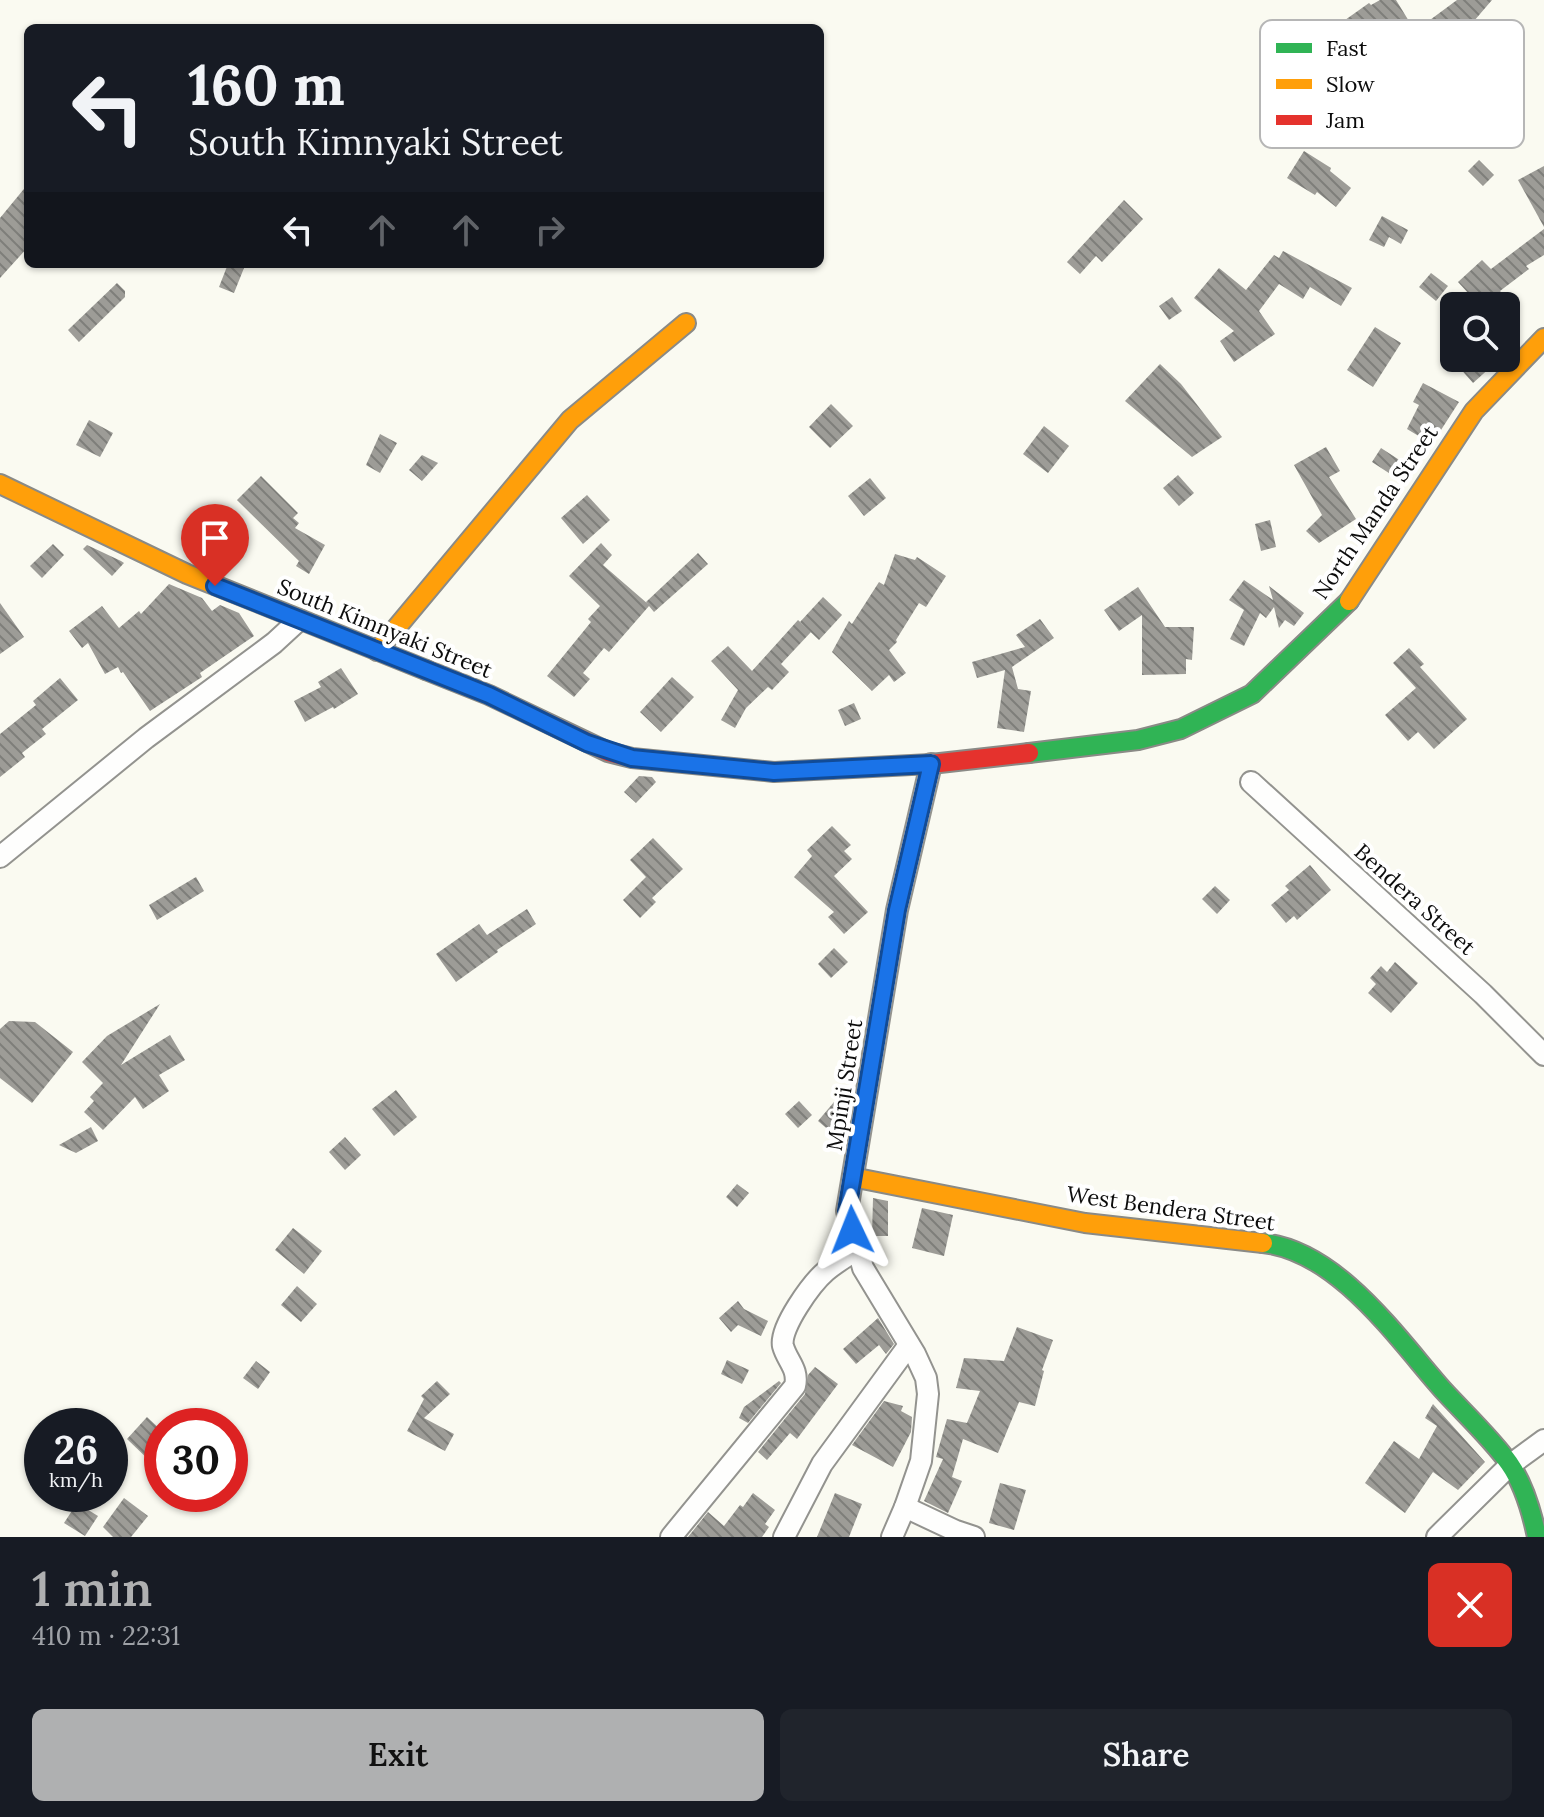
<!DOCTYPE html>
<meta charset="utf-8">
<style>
body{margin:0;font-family:Lora,serif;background:#20242c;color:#f1f3f6;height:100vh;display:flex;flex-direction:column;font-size:30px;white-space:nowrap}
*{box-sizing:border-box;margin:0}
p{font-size:26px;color:#9ea1a6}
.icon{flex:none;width:44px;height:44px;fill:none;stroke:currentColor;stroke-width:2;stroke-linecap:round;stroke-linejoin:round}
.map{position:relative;height:1537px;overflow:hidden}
.sheet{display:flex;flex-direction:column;background:#171b24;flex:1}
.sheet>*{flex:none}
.banner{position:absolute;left:24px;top:24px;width:800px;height:244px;border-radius:12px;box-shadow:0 2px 6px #0004;background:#171b24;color:#f1f3f6;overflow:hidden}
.tools{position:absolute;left:1440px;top:292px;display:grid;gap:16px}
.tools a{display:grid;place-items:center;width:80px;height:80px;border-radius:12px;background:#171b24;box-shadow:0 2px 6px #0004;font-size:40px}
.speed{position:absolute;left:24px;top:1408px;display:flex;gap:16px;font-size:40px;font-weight:700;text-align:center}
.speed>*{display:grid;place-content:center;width:104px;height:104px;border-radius:50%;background:#171b24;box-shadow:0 2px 6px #0004;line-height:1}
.speed small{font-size:20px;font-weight:400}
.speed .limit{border:12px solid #d22;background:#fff;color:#111}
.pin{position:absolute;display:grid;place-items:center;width:68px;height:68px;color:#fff;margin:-82px -34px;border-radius:50% 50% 50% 0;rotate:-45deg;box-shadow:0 0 8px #0007}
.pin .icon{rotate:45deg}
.me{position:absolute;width:88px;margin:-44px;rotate:358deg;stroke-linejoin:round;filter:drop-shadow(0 0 6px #0008)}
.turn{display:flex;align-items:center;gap:28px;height:168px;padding:0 32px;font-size:36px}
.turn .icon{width:104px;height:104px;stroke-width:2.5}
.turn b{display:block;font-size:56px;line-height:68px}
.lanes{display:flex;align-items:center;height:76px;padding:0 32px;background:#0003;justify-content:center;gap:40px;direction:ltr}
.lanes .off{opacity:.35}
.round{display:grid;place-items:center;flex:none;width:84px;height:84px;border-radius:12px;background:#20242c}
.summary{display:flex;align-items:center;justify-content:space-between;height:136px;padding:0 32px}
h1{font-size:48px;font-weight:600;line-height:60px;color:#afb0b1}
.action{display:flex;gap:16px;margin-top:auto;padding:16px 32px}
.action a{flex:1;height:92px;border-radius:12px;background:#afb0b1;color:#111;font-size:32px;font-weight:600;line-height:92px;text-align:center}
.action a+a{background:#20242c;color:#f1f3f6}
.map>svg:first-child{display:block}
.building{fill:url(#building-back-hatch)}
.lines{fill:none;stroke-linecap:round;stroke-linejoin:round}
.street-casing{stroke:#93938f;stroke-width:24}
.fast-casing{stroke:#8a8a86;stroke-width:22}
.slow-casing{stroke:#8a8a86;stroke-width:22}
.jam-casing{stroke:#8a8a86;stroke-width:22}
.street{stroke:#fefefd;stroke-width:20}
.fast{stroke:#30b455;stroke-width:18}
.slow{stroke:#ff9f0a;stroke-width:18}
.jam{stroke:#e5322d;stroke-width:18}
.route-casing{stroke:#114b97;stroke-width:20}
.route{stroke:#1a73e8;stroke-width:14}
.labels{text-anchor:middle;stroke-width:8;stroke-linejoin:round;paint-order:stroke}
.street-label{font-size:22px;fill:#0c0c0c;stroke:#fff}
.key{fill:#fff;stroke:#b6b6b6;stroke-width:2}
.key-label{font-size:22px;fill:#0c0c0c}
</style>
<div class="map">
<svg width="1544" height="1537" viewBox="0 0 1544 1537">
<defs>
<pattern id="building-back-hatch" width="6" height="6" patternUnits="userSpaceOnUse" patternTransform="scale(2)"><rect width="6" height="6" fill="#9d9c97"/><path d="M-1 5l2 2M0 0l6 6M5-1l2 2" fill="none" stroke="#7e7e7a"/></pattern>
</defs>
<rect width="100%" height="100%" fill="#fafaf1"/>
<g class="building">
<path d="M 1380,0 L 1396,0 L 1415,31 L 1457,0 L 1492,0 L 1468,28 L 1490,76 L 1438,106 L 1426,86 L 1404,76 L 1378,104 L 1354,81 L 1345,85 L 1338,71 L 1346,67 L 1330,44 L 1344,34 L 1338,25 L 1369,3 L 1371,5 Z"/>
<path d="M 1304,151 L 1331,168 L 1330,171 L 1351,188 L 1336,207 L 1317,192 L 1315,195 L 1287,178 Z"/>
<path d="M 1479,160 L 1494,175 L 1483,186 L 1468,171 Z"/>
<path d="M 1544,166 L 1544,227 L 1518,180 Z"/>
<path d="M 28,184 L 28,247 L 0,278 L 0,218 Z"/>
<path d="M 1124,200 L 1143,219 L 1102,262 L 1096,256 L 1080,274 L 1067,262 Z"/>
<path d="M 1382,216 L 1408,230 L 1401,244 L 1389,237 L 1384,247 L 1369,240 Z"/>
<path d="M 1544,229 L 1544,255 L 1526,266 L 1529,269 L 1500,291 L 1514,306 L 1480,306 L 1458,282 L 1482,260 L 1491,269 Z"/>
<path d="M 1283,251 L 1352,288 L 1341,306 L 1310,287 L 1303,299 L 1279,284 L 1259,311 L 1275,334 L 1234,362 L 1220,341 L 1234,331 L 1194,298 L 1219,268 L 1246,290 L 1274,255 L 1279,258 Z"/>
<path d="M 228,264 L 244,268 L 234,293 L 219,287 Z"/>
<path d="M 1431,273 L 1448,286 L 1436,301 L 1419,287 Z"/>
<path d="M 117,283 L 125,291 L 125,297 L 79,342 L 68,330 Z"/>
<path d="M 1172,297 L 1182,311 L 1169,320 L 1159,306 Z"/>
<path d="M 1375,327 L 1401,343 L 1373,387 L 1347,370 Z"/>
<path d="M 1451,358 L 1501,358 L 1473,383 Z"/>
<path d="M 1160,364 L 1181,384 L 1222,437 L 1192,457 L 1125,401 Z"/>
<path d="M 1423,383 L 1459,402 L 1432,444 L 1407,429 L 1419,405 L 1413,402 Z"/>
<path d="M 831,404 L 853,426 L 830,448 L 809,427 Z"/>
<path d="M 89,420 L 113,433 L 100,457 L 76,445 Z"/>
<path d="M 1044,426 L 1069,446 L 1048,473 L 1023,454 Z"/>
<path d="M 380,434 L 397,443 L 380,473 L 366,465 Z"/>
<path d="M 1326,447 L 1340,471 L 1329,477 L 1356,519 L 1319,543 L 1306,531 L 1322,515 L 1294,465 Z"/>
<path d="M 1381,448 L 1407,465 L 1398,479 L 1372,462 Z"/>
<path d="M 422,455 L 438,463 L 422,481 L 409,470 Z"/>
<path d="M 1178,475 L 1194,493 L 1179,506 L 1163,488 Z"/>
<path d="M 261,476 L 298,513 L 293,518 L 299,523 L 295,528 L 325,545 L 309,574 L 296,566 L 299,561 L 237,500 Z"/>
<path d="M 870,478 L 886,498 L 864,516 L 848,496 Z"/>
<path d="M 587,495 L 610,520 L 583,544 L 561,518 Z"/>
<path d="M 1270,520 L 1276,547 L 1261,551 L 1255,524 Z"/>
<path d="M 601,543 L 612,555 L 603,565 L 648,604 L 646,602 L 698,553 L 708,564 L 654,612 L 649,606 L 609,652 L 604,648 L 583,673 L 590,679 L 574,697 L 547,676 L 591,622 L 588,619 L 600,606 L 569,576 Z"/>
<path d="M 53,544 L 64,555 L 42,578 L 30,566 Z"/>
<path d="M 87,545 L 121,561 L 124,563 L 112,576 L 83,549 Z"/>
<path d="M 895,554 L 915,560 L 917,557 L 946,576 L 926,607 L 919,603 L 896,640 L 897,642 L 889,650 L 906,673 L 894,682 L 889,675 L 872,691 L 832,652 L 849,621 L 852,624 L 879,582 L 884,585 Z"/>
<path d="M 1244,580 L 1273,600 L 1269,586 L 1304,613 L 1294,626 L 1285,620 L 1279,628 L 1274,607 L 1266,618 L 1260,613 L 1244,646 L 1230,639 L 1244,610 L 1229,600 Z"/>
<path d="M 169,584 L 202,598 L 212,611 L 220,605 L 239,613 L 254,636 L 200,673 L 202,677 L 150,711 L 123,672 L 121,673 L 118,667 L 105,674 L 88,643 L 82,648 L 69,631 L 102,606 L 119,628 L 139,611 L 141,614 Z"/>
<path d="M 1138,587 L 1165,627 L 1194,627 L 1192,660 L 1186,659 L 1186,674 L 1142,675 L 1142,615 L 1119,631 L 1104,610 Z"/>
<path d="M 823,597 L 842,615 L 819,640 L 800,622 Z"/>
<path d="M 0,603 L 24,637 L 0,654 Z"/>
<path d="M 1040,619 L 1054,638 L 1012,667 L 1018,689 L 1031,691 L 1024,732 L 997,728 L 1005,670 L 977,678 L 972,662 L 1025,647 L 1016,635 Z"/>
<path d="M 798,620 L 811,632 L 781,664 L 789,672 L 772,690 L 768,687 L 746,708 L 735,728 L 721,720 L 738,690 L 711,661 L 728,646 L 752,671 Z"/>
<path d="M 1409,648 L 1424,664 L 1420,667 L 1467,719 L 1434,749 L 1418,732 L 1408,741 L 1385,715 L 1416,688 L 1393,663 Z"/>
<path d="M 341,668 L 358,694 L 334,709 L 333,707 L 305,722 L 294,701 L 321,687 L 318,682 Z"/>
<path d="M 672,677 L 694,697 L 661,732 L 640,712 Z"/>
<path d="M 60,678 L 78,700 L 42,729 L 46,734 L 22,753 L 25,757 L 0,777 L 0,734 L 36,705 L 33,701 Z"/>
<path d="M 854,703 L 861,719 L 845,726 L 838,710 Z"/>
<path d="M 639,776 L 652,777 L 656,782 L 636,803 L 624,792 Z"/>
<path d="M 832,826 L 851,845 L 844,851 L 852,859 L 834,876 L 868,912 L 844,934 L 828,917 L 834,912 L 794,877 L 812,856 L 807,850 Z"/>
<path d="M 653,838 L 683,869 L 652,898 L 656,902 L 640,918 L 623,900 L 646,877 L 630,860 Z"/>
<path d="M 1310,865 L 1331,890 L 1297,920 L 1294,916 L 1286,923 L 1271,905 L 1289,890 L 1285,886 Z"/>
<path d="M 196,877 L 204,891 L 157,920 L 149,905 Z"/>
<path d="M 1215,886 L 1230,900 L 1217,914 L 1202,899 Z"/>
<path d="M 527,909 L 536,924 L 497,950 L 498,952 L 456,982 L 436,954 L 479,924 L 487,935 Z"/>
<path d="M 834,948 L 848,962 L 831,978 L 818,964 Z"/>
<path d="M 1395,962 L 1418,983 L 1391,1013 L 1368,993 L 1376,984 L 1370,978 L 1381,966 L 1387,972 Z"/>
<path d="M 160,1004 L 121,1065 L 170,1035 L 185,1060 L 159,1075 L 169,1091 L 143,1109 L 135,1097 L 103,1130 L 84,1112 L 94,1101 L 90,1097 L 103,1083 L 82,1062 L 107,1036 Z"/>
<path d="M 9,1021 L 35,1022 L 73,1052 L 32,1103 L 0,1078 L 0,1029 Z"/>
<path d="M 396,1090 L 417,1117 L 394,1136 L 372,1109 Z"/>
<path d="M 799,1101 L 812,1115 L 798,1128 L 785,1114 Z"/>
<path d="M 834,1102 L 850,1115 L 848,1127 L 838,1138 L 818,1121 Z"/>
<path d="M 91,1127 L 98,1141 L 76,1153 L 59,1145 Z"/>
<path d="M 345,1137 L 361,1155 L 345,1170 L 329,1152 Z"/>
<path d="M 737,1184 L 749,1193 L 737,1207 L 726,1197 Z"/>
<path d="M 873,1198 L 888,1201 L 888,1236 L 872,1236 Z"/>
<path d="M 922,1208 L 953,1215 L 944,1256 L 912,1248 Z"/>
<path d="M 293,1228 L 322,1251 L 304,1274 L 275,1250 Z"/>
<path d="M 297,1286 L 317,1304 L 301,1322 L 281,1305 Z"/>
<path d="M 738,1301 L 744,1309 L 768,1321 L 761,1336 L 738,1325 L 731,1332 L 719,1318 Z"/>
<path d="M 878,1318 L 894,1344 L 886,1354 L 879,1345 L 856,1364 L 843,1349 Z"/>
<path d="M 1017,1327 L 1053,1340 L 1042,1370 L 1044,1371 L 1035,1406 L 1019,1402 L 998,1453 L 963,1439 L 952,1477 L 962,1481 L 948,1513 L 924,1501 L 943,1459 L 936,1457 L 947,1419 L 967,1423 L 980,1391 L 956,1388 L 964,1358 L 1004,1361 Z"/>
<path d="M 727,1360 L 749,1370 L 742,1384 L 721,1374 Z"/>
<path d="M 256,1361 L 270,1372 L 258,1389 L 243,1378 Z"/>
<path d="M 815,1367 L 838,1384 L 797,1439 L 790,1433 L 767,1460 L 758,1452 L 805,1394 L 808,1375 Z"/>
<path d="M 437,1381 L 450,1394 L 424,1418 L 454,1434 L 445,1451 L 407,1431 L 424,1399 L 421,1396 Z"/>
<path d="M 779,1381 L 781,1383 L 748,1423 L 739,1418 L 744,1407 Z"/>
<path d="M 884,1401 L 903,1406 L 901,1411 L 912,1417 L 911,1432 L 893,1467 L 852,1445 Z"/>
<path d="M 1433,1404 L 1485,1462 L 1458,1490 L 1433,1472 L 1405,1513 L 1365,1483 L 1394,1441 L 1419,1459 L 1437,1426 L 1425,1418 Z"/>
<path d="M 147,1417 L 162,1431 L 162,1452 L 152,1463 L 127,1439 Z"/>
<path d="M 1000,1483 L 1026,1490 L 1014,1530 L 989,1523 Z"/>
<path d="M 753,1493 L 775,1510 L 765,1524 L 769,1527 L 762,1537 L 688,1537 L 708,1512 L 724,1526 L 740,1505 L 743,1507 Z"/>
<path d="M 835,1493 L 862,1504 L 849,1537 L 817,1537 Z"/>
<path d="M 124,1498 L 148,1516 L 131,1537 L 113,1537 L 103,1527 Z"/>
<path d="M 77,1503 L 98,1516 L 85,1536 L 64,1523 Z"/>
</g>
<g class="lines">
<defs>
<g id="street">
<path d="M 1251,782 L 1483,994 L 1544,1055"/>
<path d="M 0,857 L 146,738 L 274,643 L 299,620"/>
<path d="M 905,1507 L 956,1531 L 974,1537"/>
<path d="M 671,1537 L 795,1386 C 799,1369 787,1361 783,1346 C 779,1328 812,1283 826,1271 C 835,1263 846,1257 856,1250"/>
<path d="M 784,1537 L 822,1464 L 909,1345"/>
<path d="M 892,1537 L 905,1507 L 921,1461 L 928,1394 L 926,1378 L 915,1354 L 863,1268 L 847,1211 L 897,910 L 931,764"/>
<path d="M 1437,1537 L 1510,1465 L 1544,1440"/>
</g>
<g id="fast">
<path d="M 1029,753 L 1138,740 L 1181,729 L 1252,694 L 1349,601"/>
<path d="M 1263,1243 C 1338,1251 1397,1338 1443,1390 C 1465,1414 1490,1437 1509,1463 C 1523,1483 1532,1513 1537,1537"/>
</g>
<g id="slow">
<path d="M 0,484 L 187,574 L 426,670"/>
<path d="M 1349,601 L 1474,411 L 1544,338"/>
<path d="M 377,651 L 570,420 L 686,323"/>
<path d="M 852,1177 L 1085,1223 L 1263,1243"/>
</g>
<path id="jam" d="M 426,670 L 489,695 L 608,752 L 632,758 L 774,772 L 931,764 L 1029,753"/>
</defs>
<use href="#street" class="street-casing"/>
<use href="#fast" class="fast-casing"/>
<use href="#slow" class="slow-casing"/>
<use href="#jam" class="jam-casing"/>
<use href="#street" class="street"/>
<use href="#fast" class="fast"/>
<use href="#slow" class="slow"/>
<use href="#jam" class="jam"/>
</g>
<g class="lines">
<defs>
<path id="route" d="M 215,586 L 489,695 L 587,743 L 632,758 L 774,772 L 931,764 L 897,910 L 847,1211 L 852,1230"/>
</defs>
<use href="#route" class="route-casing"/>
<use href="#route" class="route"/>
</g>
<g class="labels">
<g class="street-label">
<text transform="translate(1375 512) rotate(-56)" y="8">North Manda Street</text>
<text transform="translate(385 628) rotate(22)" y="8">South Kimnyaki Street</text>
<text transform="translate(1415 899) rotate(42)" y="8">Bendera Street</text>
<text transform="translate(844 1085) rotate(-81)" y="8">Mpinji Street</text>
<text transform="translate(1171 1208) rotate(8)" y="8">West Bendera Street</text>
</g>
</g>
<rect x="1260" y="20" width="264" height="128" rx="12" class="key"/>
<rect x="1276" y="43" width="36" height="10" fill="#30b455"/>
<rect x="1276" y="79" width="36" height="10" fill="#ff9f0a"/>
<rect x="1276" y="115" width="36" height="10" fill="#e5322d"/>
<g class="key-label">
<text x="1326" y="56">Fast</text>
<text x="1326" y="92">Slow</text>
<text x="1326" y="128">Jam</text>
</g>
</svg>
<div class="tools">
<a><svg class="icon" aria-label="search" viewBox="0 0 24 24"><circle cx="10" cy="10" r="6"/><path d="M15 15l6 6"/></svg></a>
</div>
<div class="speed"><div>26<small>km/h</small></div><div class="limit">30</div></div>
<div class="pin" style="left:215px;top:586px;background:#d93025"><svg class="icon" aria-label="arrive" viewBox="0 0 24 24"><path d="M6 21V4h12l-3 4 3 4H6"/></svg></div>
<svg class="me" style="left:852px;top:1230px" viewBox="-20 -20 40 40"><path d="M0-17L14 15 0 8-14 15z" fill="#1a73e8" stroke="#fff" stroke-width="4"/></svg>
<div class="banner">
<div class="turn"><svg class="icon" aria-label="left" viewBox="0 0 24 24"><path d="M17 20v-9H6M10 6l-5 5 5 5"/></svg><div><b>160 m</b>South Kimnyaki Street</div></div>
<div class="lanes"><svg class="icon" aria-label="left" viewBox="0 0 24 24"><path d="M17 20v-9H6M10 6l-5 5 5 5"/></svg><svg class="icon off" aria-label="ahead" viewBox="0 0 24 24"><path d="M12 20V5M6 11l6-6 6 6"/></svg><svg class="icon off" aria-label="ahead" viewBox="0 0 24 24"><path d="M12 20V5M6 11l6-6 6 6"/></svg><svg class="icon off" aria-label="right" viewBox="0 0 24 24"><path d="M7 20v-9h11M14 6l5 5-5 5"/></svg></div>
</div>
</div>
<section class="sheet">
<div class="summary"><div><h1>1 min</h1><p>410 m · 22:31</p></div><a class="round" style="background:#d93025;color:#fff"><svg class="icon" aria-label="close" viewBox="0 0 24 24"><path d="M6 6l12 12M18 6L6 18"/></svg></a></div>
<div class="action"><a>Exit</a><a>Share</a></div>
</section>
